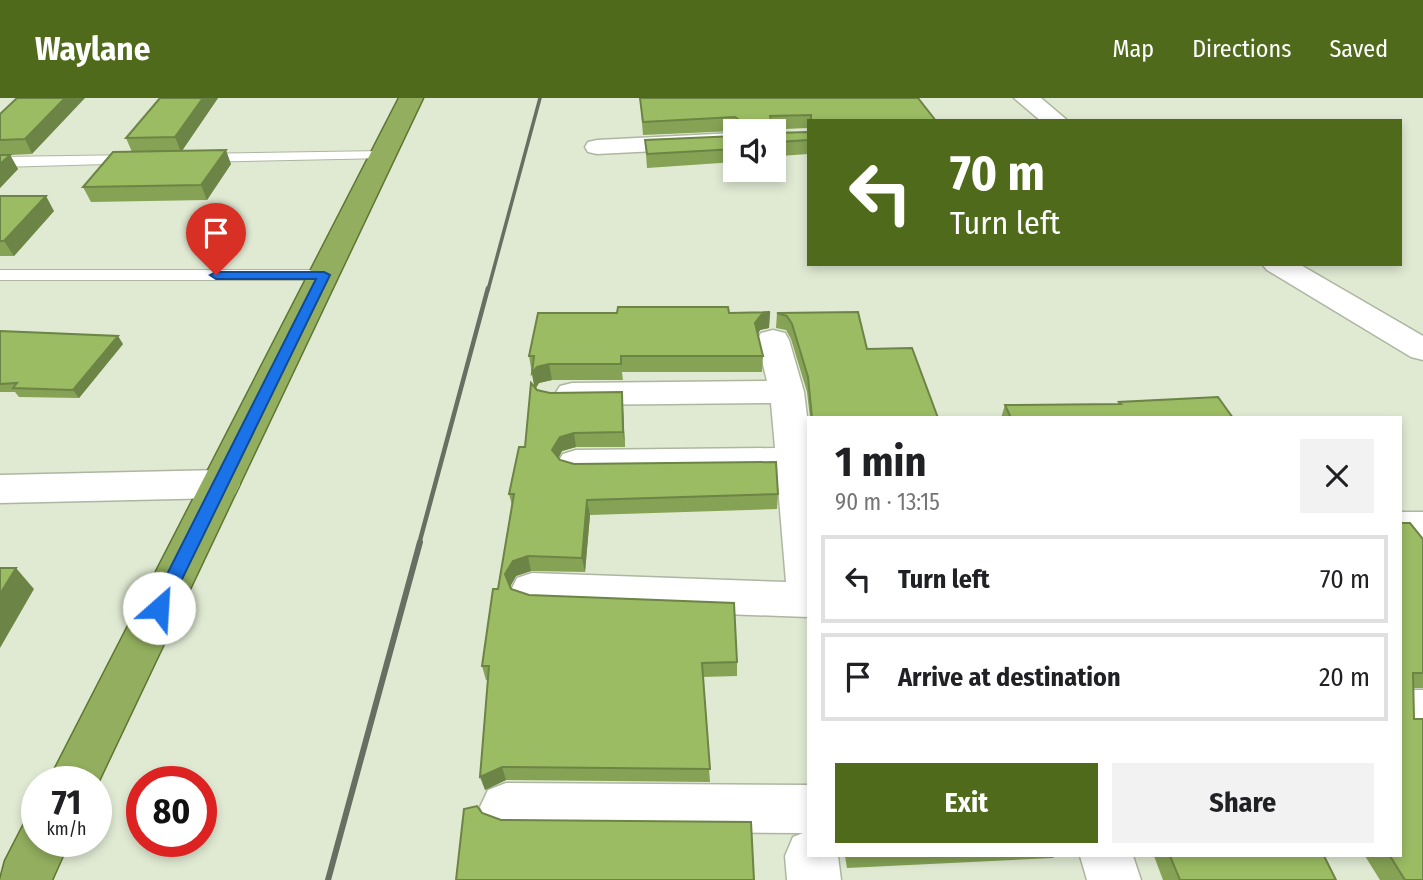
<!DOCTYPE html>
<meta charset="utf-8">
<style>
body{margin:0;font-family:"Fira Sans Condensed",sans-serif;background:#f2f2f2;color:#202124;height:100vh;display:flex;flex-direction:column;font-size:26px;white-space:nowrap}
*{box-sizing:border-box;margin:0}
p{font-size:23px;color:#757577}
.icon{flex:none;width:38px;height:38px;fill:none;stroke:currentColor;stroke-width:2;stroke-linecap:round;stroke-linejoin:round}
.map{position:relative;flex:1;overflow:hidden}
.side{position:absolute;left:807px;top:318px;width:595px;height:441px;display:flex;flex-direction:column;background:#fff;border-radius:0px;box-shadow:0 4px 10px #0003}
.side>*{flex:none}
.guide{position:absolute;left:807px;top:21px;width:595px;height:147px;border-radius:0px;box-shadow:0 4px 10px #0003;background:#506a1b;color:#fff;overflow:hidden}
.controls{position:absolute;left:723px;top:21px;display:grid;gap:14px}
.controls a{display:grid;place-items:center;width:63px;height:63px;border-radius:0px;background:#fff;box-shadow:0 4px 10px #0003;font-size:35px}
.speed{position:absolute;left:21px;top:668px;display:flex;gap:14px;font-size:35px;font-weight:700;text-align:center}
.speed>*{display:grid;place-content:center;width:91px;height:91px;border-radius:50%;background:#fff;box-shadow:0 4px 10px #0003;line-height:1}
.speed small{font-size:18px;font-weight:400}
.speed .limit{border:10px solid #d22;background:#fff;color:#111}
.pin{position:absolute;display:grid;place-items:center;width:60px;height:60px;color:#fff;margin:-72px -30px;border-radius:50% 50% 50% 0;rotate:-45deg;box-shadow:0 0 7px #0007}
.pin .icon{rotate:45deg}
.me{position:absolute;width:77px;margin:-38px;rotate:26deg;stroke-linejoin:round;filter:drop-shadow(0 0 5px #0008)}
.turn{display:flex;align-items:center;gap:24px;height:147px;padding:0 28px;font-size:32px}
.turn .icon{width:91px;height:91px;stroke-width:2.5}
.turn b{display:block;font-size:49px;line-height:60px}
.round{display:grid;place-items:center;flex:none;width:74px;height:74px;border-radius:0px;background:#f2f2f2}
.head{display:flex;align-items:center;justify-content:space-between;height:119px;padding:0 28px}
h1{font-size:42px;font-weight:700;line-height:52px}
.action{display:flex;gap:14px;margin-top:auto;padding:14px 28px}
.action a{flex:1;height:80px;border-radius:0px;background:#506a1b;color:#fff;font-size:28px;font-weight:700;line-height:80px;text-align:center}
.action a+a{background:#f2f2f2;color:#202124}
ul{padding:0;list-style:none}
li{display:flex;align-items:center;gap:21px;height:88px;margin:0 14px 10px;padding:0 14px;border:4px solid #e0e0e0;border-radius:0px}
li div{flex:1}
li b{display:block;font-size:26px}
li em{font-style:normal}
header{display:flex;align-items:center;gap:42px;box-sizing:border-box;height:98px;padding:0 35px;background:#506a1b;color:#fff}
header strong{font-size:33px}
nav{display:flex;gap:38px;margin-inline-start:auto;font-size:24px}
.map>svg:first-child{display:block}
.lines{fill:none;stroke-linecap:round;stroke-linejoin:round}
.service-casing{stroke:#adb6a1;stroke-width:2}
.minor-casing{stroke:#adb6a1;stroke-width:3}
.trunk-casing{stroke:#5e7632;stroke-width:3}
.service{fill:#fff;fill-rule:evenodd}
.minor{fill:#fff;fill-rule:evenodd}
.trunk{fill:#92ae5e;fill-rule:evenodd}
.rail-far2{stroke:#686e61;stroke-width:3.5}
.rail-far1{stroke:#686e61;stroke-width:4.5}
.rail{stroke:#686e61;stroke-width:6}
.wall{fill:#85a255}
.shaded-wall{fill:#6c8445}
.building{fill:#9bbc63;stroke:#6c8445;stroke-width:2}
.route{fill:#1a73e8;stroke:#114b97;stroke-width:2}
</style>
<header>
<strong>Waylane</strong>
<nav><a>Map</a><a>Directions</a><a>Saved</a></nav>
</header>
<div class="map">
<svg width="1423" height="782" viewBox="0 0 1423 782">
<rect width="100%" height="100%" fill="#e0ead3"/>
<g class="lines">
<defs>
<g id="service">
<path d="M 383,53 L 390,57 L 388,60 L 199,64 L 192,60 L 199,56 Z"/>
<path d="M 137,57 L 142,59 L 142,65 L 0,69 L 0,59 Z"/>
<path d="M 0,172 L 324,172 L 333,177 L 324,182 L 0,182 Z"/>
</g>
<g id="minor">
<path d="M 1014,0 L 1041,0 L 1068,23 L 1041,23 Z"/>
<path d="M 735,35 L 735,49 L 597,56 L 588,54 L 585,49 L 588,44 L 597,42 Z"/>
<path d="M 1262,166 L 1299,166 L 1423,238 L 1423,262 L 1411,259 L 1267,172 Z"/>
<path d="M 773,232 L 785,235 L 789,242 L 804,294 L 808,327 L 808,519 L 532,509 L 517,504 L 511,492 L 517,480 L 532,475 L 786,484 L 777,376 L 576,378 L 563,374 L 557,365 L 563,356 L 576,352 L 775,350 L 771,305 L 572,307 L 560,304 L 555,296 L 560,288 L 572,285 L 767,283 L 757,242 L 761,235 Z"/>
<path d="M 221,372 L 235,376 L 240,386 L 235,396 L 221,400 L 0,405 L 0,377 Z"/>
<rect x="1400" y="414" width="23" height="30"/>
<rect x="1400" y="592" width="23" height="42"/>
<path d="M 506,685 L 808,687 L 808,758 L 838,758 L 841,782 L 787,782 L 785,758 L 793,739 L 803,735 L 506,733 L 488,726 L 480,709 L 488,692 Z"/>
<path d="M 1080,758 L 1133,758 L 1141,782 L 1087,782 Z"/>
</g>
<g id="trunk">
<path d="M 399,0 L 423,0 L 96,689 L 96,684 L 48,684 Z"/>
<path d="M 37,721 L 37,744 L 69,744 L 52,782 L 0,782 L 5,763 L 24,726 Z"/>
</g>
</defs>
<use href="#service" class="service-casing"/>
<use href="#minor" class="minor-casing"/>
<use href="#trunk" class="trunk-casing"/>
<use href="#service" class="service"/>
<use href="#minor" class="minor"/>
<use href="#trunk" class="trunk"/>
<path class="rail-far2" d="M 488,192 L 540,0"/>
<path class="rail-far1" d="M 419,446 L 488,190"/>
<path class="rail" d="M 328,782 L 420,444"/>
</g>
<g class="wall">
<path d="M 17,0 L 32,56 L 10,57 L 18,71 L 0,90 L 0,16 Z"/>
<path d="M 218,0 L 182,53 L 231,66 L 207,102 L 91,104 L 83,89 L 132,54 L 126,40 Z"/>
<path d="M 640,0 L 936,23 L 808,23 L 808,30 L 643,37 Z"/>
<path d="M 808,34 L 808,56 L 780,58 L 780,62 L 774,62 L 774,35 Z"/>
<path d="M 735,38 L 735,64 L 647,70 L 645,42 Z"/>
<path d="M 0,98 L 54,113 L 14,158 L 0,158 Z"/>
<path d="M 770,214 L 769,230 L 760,232 L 758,236 L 763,258 L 762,274 L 622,274 L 623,282 L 552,282 L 539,285 L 536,290 L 537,292 L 550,295 L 622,294 L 625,349 L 576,349 L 562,353 L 559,360 L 560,362 L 574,366 L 778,396 L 777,411 L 590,417 L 585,474 L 531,473 L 516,478 L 510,488 L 511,491 L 529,497 L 737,564 L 737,578 L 703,579 L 710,684 L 506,682 L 485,692 L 488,582 L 486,582 L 482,568 L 498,491 L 512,407 L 509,396 L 525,349 L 534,288 L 529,258 L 729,215 Z"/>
<path d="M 858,214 L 867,251 L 938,320 L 810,320 L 807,294 L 791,241 L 786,232 L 776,230 L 777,215 Z"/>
<path d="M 0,233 L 123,246 L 79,300 L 19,299 L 15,294 L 0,294 Z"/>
<path d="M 1119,304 L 1233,320 L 1001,320 L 1005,307 L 1118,306 Z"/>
<path d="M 1423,441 L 1423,590 L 1413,590 L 1414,621 L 1423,782 L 1380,782 L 1365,758 L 1400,758 Z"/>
<path d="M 845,758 L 1055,758 L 1053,760 L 847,770 Z"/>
<path d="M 1154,758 L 1324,758 L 1336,782 L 1163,782 Z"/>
</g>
<g class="shaded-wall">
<path d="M 65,0 L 85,0 L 32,56 L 25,41 Z"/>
<path d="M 203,0 L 218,0 L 181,54 L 175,39 Z"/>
<path d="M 226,52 L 231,66 L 207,102 L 201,87 Z"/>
<path d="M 10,57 L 18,71 L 0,90 L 0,66 Z"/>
<path d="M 46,98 L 54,113 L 14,158 L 4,143 Z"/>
<path d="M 770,214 L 769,230 L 760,232 L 755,241 L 755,225 L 761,217 Z"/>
<path d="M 118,238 L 123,246 L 79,300 L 73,292 Z"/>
<path d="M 549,266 L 552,282 L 539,285 L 535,291 L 532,275 L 537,269 Z"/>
<path d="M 622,294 L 623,309 L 625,349 L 623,334 Z"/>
<path d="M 574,335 L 576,349 L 562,353 L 555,366 L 552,352 L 560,339 Z"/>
<path d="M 587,402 L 590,417 L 585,474 L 582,460 Z"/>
<path d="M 528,458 L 531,473 L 516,478 L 509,491 L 505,476 L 513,463 Z"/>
<path d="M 16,470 L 34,491 L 0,550 L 0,496 Z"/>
<path d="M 502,669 L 506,682 L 485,692 L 480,679 Z"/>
</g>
<g class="building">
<path d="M 17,0 L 65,0 L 25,41 L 0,42 L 0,16 Z"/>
<path d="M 160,0 L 203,0 L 175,39 L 126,40 Z"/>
<path d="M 640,0 L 918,0 L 936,23 L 811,23 L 811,17 L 770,18 L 773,33 L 736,33 L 738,21 L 735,19 L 643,24 Z"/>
<path d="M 808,34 L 808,42 L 779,44 L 781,48 L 774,48 L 774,35 Z"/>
<path d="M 735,38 L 735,51 L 647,56 L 645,42 Z"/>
<path d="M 226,52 L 201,87 L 83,89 L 113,54 Z"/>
<path d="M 0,57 L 10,57 L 0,66 Z"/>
<path d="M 0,98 L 46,98 L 4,143 L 0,143 Z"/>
<path d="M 618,209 L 728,209 L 729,215 L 770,214 L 761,217 L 755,225 L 763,258 L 621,258 L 621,266 L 549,266 L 537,269 L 532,275 L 534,258 L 529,258 L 538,215 L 617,215 Z"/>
<path d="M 858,214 L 867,251 L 912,250 L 938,320 L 812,320 L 808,279 L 792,226 L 787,218 L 777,215 Z"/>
<path d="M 0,233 L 118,238 L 73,292 L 13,290 L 17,285 L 0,286 Z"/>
<path d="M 531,285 L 537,292 L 550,295 L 622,294 L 623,334 L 574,335 L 560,339 L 552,352 L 560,362 L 574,366 L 776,364 L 778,396 L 587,402 L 582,460 L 528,458 L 513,463 L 505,476 L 511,491 L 529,497 L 734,505 L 737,564 L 702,565 L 710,671 L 502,669 L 480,679 L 489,568 L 482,568 L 493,491 L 498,491 L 514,396 L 509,396 L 519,349 L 525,349 Z"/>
<path d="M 1218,299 L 1233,320 L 1011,320 L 1005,307 L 1121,306 L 1119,304 Z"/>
<path d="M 1400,425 L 1410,425 L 1423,441 L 1423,575 L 1413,575 L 1414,621 L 1423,621 L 1423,782 L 1405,782 L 1390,758 L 1400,758 Z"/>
<path d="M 0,470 L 16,470 L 0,496 Z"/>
<path d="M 477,708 L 482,715 L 501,722 L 751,724 L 754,782 L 456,782 L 464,711 Z"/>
<path d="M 1170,758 L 1324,758 L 1336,782 L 1180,782 Z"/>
</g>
<path class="route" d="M 324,174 L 330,177 L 168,510 L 159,518 L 153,516 L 150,510 L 316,181 L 216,181 L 210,177 L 216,174 Z"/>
</svg>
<div class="controls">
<a><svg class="icon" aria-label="sound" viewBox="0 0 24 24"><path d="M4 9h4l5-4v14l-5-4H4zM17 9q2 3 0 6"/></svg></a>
</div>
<div class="speed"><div>71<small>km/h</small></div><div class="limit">80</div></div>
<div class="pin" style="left:216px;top:177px;background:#d93025"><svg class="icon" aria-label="arrive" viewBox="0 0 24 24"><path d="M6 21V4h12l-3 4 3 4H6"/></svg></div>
<svg class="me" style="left:159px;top:510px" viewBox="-20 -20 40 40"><circle r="19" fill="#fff"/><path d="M0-13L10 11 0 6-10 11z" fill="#1a73e8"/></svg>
<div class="guide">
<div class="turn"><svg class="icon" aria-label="left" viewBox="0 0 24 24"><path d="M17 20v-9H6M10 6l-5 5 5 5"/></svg><div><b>70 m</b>Turn left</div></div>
</div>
<section class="side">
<div class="head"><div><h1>1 min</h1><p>90 m · 13:15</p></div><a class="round"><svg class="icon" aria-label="close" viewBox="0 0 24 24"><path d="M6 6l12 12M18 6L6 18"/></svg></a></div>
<ul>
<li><svg class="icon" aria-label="left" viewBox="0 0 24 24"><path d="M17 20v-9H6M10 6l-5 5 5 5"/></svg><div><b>Turn left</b></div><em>70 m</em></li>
<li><svg class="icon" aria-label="arrive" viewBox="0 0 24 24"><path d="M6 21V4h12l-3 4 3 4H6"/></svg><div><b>Arrive at destination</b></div><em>20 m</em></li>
</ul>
<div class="action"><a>Exit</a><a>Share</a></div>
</section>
</div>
